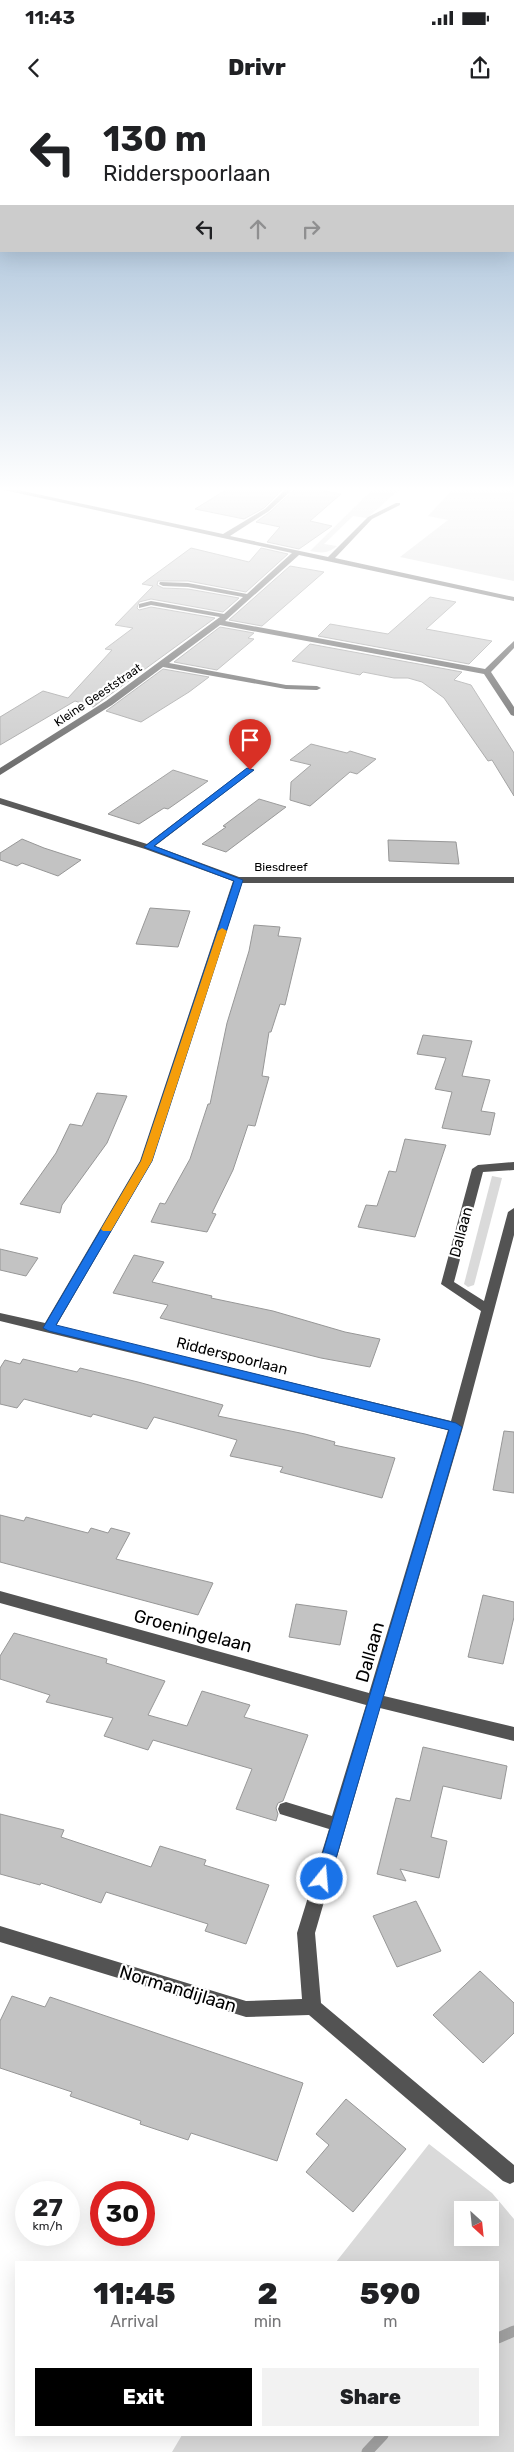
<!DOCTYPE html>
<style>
body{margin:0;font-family:Rubik,sans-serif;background:#f2f2f2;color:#202124;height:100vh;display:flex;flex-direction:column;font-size:19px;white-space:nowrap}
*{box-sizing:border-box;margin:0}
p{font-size:16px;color:#757577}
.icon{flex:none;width:28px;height:28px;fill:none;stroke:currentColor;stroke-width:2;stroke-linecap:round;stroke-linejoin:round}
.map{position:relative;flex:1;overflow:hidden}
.sheet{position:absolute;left:15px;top:2161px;width:484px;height:175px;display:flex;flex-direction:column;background:#fff;border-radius:0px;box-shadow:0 5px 20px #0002}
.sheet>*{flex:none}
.guide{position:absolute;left:0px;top:0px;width:515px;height:152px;box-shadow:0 5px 20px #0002;background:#fff;color:#202124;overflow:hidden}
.needle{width:32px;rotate:153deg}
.fabs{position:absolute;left:454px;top:2101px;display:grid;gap:10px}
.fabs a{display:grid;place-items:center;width:45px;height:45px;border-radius:0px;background:#fff;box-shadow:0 5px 20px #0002;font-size:25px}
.speed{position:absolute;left:15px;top:2081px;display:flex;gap:10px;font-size:25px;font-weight:700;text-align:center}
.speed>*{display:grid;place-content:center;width:65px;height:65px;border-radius:50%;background:#fff;box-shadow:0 5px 20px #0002;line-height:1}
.speed small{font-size:12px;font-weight:400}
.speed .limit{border:8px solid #d22;background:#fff;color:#111}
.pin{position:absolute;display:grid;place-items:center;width:42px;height:42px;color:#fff;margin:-51px -21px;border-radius:50% 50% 50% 0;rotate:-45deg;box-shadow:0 0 5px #0007}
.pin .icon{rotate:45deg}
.me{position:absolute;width:55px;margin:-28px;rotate:17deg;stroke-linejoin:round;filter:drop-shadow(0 0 4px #0008)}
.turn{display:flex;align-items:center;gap:18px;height:105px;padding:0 20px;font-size:22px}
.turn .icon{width:65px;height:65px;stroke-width:2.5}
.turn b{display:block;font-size:35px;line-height:42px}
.lanes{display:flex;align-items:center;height:48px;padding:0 20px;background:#0003;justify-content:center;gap:25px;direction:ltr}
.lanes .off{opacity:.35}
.eta{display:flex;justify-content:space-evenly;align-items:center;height:85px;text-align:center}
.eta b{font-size:30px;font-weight:800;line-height:35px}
.primary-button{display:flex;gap:10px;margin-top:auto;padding:10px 20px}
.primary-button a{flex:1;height:58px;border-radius:0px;background:#000;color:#fff;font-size:20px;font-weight:800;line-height:58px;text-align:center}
.primary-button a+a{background:#f2f2f2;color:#202124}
.status{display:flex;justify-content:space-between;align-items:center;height:35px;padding:0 25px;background:#fff;direction:ltr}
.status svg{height:14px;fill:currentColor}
header{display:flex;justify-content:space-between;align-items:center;height:65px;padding:0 20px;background:#fff;font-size:22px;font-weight:800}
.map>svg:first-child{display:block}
.green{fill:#dadada;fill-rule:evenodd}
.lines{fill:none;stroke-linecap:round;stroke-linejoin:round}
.stream{stroke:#a1a1a1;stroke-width:11}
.building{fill:#c3c3c3;stroke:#979797}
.minor{fill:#535353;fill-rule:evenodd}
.route{fill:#1a73e8;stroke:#114b97}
.slow{fill:#f59e0b}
.labels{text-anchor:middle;stroke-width:4.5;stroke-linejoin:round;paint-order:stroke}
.far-street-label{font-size:12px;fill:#000;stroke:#fff}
.street-label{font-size:15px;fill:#000;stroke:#fff}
.near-street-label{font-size:18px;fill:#000;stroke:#fff}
</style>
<div class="status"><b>11:43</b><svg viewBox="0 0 49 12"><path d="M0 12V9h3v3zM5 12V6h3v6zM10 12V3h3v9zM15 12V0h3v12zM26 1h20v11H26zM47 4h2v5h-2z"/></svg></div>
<header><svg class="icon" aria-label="back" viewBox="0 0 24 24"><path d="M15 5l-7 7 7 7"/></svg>Drivr<svg class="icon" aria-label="share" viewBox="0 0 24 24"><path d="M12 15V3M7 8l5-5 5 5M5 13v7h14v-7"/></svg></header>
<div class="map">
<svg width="514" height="2352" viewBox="0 0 514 2352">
<rect width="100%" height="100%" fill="#fff"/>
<g class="green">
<path d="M 372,390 L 399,390 L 367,418 L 353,416 L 324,444 L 337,446 C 327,454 322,453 310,451 Z"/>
<path d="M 452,390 L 514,390 L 514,481 L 400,457 L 448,420 L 428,416 Z"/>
<path d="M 492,1076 L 502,1078 L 474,1185 L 468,1187 L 464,1184 Z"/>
<path d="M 429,2044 L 492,2093 L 514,2119 L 514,2352 L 172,2352 L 182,2335 L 498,2335 L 498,2162 L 336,2162 ZM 462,2110 L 490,2110 L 490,2138 L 462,2138 Z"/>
</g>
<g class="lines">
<g class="stream">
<path d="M 498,2238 L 514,2231"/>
<path d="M 367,2352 L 383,2335"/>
</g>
</g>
<g class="building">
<path d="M 226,390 L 282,390 L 264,408 L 244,419 L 195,409 Z"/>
<path d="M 294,390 L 320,390 L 341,394 L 310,421 L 332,426 L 299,449 L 267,442 L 280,427 L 256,422 L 270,412 Z"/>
<path d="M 191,448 L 249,462 L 261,448 L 288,454 L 246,492 L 188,481 L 158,481 L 157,485 L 163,488 L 188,489 L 239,498 L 223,512 L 151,499 L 139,502 L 137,508 L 139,510 L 151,507 L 215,518 L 93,607 L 75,601 L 0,645 L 0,617 L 43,591 L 68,598 L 112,550 L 105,549 L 133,528 L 115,525 L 153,486 L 142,484 Z"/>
<path d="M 290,466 L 324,472 L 262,526 L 229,520 Z"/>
<path d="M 430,497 L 456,502 L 426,529 L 492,541 L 469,564 L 318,536 L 330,524 L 388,534 Z"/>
<path d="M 220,527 L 254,533 L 248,538 L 254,539 L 217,570 L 174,562 Z"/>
<path d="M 310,544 L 462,572 L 454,580 L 471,585 L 514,653 L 514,696 L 492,660 L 488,661 L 444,598 L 422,582 L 408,578 L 394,578 L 363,572 L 360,575 L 292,561 Z"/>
<path d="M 163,569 L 209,577 L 189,592 L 141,622 L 106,611 Z"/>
<path d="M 311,644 L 347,653 L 350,651 L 376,659 L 357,674 L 350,672 L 310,706 L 290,700 L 291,682 L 311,665 L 290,660 Z"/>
<path d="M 173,670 L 208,681 L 168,709 L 164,708 L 139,724 L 108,714 Z"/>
<path d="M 259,699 L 286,707 L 226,752 L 202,744 L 226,727 L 223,726 Z"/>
<path d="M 22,739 L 44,748 L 81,760 L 58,776 L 22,763 L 17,766 L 0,760 L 0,753 Z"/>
<path d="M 388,740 L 456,742 L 459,764 L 389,761 Z"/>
<path d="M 150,808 L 190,811 L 178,847 L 136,844 Z"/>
<path d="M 254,825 L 280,827 L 278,836 L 301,838 L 285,905 L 280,904 L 271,932 L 269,932 L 262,976 L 269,977 L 255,1026 L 248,1025 L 233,1070 L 212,1113 L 216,1114 L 207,1132 L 151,1122 L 160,1103 L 165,1104 L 190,1059 L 208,1004 L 210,1004 L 227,923 L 249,851 Z"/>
<path d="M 423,935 L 472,941 L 462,976 L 490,980 L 481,1011 L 495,1013 L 490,1035 L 442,1028 L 452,992 L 435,989 L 446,958 L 417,954 Z"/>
<path d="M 97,993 L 127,996 L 107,1043 L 62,1105 L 60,1113 L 20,1104 L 56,1053 L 70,1024 L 82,1026 Z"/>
<path d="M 405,1039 L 446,1045 L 415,1137 L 358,1127 L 366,1105 L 377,1106 L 389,1071 L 396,1072 Z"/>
<path d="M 0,1149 L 38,1158 L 26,1176 L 0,1170 Z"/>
<path d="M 134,1155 L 164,1162 L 152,1182 L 212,1196 L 211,1198 L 273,1211 L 345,1232 L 380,1239 L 370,1267 L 321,1258 L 160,1218 L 168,1205 L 113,1193 Z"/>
<path d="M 23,1259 L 77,1272 L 80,1268 L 138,1282 L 223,1305 L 218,1316 L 305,1334 L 335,1342 L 334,1345 L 395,1358 L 382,1398 L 280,1372 L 283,1367 L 230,1356 L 237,1340 L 154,1317 L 147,1329 L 93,1314 L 91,1317 L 24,1299 L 17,1308 L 0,1304 L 0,1268 L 5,1260 L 20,1264 Z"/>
<path d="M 504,1331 L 514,1332 L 514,1393 L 493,1390 Z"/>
<path d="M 0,1415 L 24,1421 L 26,1417 L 88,1433 L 91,1428 L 108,1433 L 111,1428 L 130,1433 L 116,1459 L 213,1483 L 198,1515 L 0,1462 Z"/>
<path d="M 483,1495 L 514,1502 L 514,1517 L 503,1564 L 468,1557 Z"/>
<path d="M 296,1504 L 347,1511 L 340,1545 L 289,1537 Z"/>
<path d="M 14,1533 L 107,1559 L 106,1563 L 165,1581 L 148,1615 L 187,1626 L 202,1591 L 250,1605 L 244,1617 L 308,1635 L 283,1701 L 278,1703 L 276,1708 L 278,1714 L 276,1721 L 236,1709 L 252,1669 L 153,1640 L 148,1650 L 104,1636 L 113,1618 L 46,1602 L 50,1595 L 0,1579 L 0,1556 Z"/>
<path d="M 423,1647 L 507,1666 L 501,1699 L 443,1686 L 431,1737 L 447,1741 L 439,1778 L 400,1769 L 406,1781 L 377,1774 L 396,1698 L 410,1701 Z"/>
<path d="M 0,1714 L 64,1730 L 61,1737 L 151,1767 L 160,1746 L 206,1760 L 204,1765 L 269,1785 L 246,1844 L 205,1831 L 208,1824 L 106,1792 L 101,1803 L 41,1783 L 40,1785 L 0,1774 Z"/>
<path d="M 416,1801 L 441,1851 L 397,1867 L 373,1816 Z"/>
<path d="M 480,1871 L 514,1903 L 514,1933 L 483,1963 L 433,1915 Z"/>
<path d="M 12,1896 L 45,1907 L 50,1897 L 303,1983 L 277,2061 L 191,2033 L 188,2040 L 140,2024 L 141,2021 L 70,1996 L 72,1992 L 0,1968 L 0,1921 Z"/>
<path d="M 346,1999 L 406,2049 L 353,2112 L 306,2072 L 329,2045 L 316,2034 Z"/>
</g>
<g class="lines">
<g class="minor">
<path d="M 4,390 L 18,390 L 223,434 L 265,409 L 285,390 L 292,390 L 269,411 L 230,436 L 328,457 L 368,417 L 396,403 L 400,403 L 400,405 L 372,419 L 335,458 L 514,497 L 514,501 L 299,455 L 225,521 L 485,569 L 514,541 L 514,548 L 491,572 L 514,607 L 514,616 L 511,615 L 484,574 L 220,525 L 169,563 L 286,585 L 317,586 L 321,588 L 317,590 L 286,589 L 163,567 L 112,605 L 0,675 L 0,668 L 106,601 L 220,517 L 151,505 L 139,508 L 139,504 L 151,501 L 224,514 L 243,497 L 188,487 L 163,486 L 159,484 L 160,482 L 188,483 L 247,494 L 292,453 Z"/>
<path d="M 247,668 L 254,670 L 155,746 L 239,777 L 514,777 L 514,783 L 242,783 L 152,1061 L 56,1226 L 451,1321 L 481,1211 L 441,1184 L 472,1069 L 478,1065 L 514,1062 L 514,1070 L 483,1072 L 454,1182 L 484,1201 L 508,1112 L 514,1108 L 514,1135 L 463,1327 L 384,1596 L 514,1627 L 514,1641 L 380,1608 L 315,1833 L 321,1903 L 514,2065 L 514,2082 L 510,2084 L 503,2081 L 309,1915 L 246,1917 L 0,1842 L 0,1826 L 246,1901 L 302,1899 L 297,1833 L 329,1729 L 280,1714 L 278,1709 L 280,1704 L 286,1702 L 332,1716 L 366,1605 L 0,1503 L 0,1491 L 369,1593 L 448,1330 L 0,1221 L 0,1213 L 45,1223 L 140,1061 L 233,781 L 145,749 L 0,704 L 0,698 L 147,744 Z"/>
</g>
</g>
<linearGradient id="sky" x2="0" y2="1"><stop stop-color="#8baccc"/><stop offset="0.54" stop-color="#fff"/><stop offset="1" stop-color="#fff" stop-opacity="0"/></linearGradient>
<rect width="514" height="720" fill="url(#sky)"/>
<path class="route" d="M 247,668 L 254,670 L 154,746 L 243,780 L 152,1061 L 56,1225 L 456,1323 L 462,1327 L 330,1779 L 328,1784 L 322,1786 L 317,1784 L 315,1779 L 449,1330 L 49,1231 L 43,1228 L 141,1061 L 234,781 L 144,747 Z"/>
<path class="slow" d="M 222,828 L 227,831 L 152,1061 L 111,1131 L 103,1131 L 101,1129 L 141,1061 L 218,831 Z"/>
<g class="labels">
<g class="far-street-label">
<text transform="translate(98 595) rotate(-34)" y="4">Kleine Geeststraat</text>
<text x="281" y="771">Biesdreef</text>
</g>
<g class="street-label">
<text transform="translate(461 1132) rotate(-75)" y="5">Dallaan</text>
<text transform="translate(232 1256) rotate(14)" y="5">Ridderspoorlaan</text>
</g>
<g class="near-street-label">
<text transform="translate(193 1531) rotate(15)" y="6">Groeningelaan</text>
<text transform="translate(370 1552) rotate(-74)" y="6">Dallaan</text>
<text transform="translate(178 1889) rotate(17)" y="6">Normandijlaan</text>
</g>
</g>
</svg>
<div class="fabs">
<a><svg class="needle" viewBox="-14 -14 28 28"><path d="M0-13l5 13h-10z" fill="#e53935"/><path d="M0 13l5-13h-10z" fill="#757577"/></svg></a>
</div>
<div class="speed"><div>27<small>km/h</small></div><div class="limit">30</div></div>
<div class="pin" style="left:250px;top:670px;background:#d93025"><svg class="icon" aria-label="arrive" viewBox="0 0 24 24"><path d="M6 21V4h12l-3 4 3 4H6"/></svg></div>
<svg class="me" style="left:322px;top:1779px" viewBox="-20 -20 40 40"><circle r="17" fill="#1a73e8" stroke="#fff" stroke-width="3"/><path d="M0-11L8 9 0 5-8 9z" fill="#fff"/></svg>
<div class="guide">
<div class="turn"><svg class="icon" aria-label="left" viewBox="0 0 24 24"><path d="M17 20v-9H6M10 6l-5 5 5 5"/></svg><div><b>130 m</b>Ridderspoorlaan</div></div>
<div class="lanes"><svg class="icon" aria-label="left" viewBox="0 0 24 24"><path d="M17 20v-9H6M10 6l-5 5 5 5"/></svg><svg class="icon off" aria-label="ahead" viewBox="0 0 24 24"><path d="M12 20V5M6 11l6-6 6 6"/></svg><svg class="icon off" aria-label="right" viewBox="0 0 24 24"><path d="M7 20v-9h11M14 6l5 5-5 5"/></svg></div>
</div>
<section class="sheet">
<div class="eta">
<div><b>11:45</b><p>Arrival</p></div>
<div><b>2</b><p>min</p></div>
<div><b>590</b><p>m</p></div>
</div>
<div class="primary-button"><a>Exit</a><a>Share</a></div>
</section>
</div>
